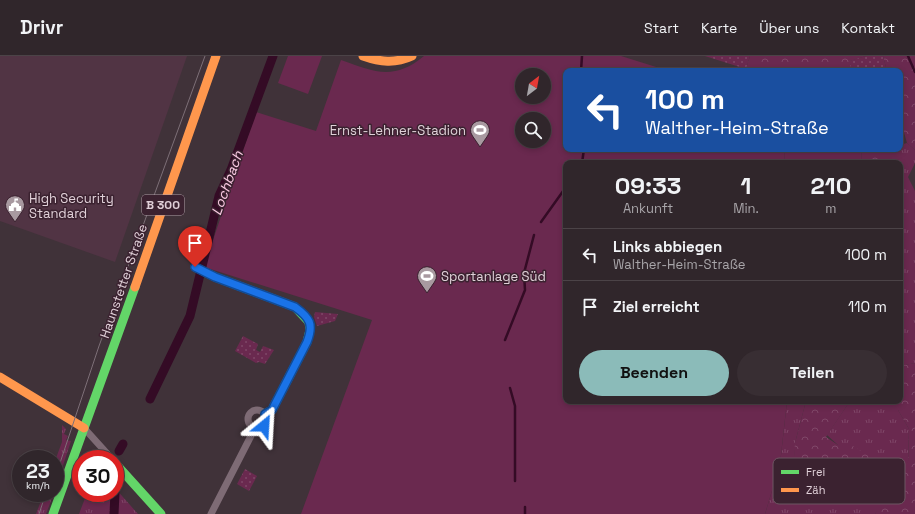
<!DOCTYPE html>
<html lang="de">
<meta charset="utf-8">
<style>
body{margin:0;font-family:"Space Grotesk",sans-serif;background:#382e33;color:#f1f3f6;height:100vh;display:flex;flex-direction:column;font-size:15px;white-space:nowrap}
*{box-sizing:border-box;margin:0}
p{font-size:13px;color:#a8a5a9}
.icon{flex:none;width:22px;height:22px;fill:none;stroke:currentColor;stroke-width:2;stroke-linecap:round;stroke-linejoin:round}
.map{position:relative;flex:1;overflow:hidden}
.drawer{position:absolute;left:563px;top:104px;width:340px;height:244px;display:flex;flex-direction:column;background:#30262b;border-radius:8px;box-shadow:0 2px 6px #0003,0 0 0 1px #4b4347}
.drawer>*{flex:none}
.guide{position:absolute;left:563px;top:12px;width:340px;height:84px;border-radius:8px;box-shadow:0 2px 6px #0003,0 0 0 1px #4b4347;background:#1a4fa0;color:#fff;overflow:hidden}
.needle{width:26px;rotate:31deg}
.fabs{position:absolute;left:515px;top:12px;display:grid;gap:8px}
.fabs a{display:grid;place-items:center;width:36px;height:36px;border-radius:50%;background:#30262b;box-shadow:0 2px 6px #0003,0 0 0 1px #4b4347;font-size:20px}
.speed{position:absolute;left:12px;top:394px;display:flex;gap:8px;font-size:20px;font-weight:700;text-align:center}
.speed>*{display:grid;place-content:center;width:52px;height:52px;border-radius:50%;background:#30262b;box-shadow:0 2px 6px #0003,0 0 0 1px #4b4347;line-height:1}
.speed small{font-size:10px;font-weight:400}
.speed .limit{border:6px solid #d22;background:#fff;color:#111}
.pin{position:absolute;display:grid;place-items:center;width:34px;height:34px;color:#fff;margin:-41px -17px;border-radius:50% 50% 50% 0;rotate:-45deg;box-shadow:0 0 4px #0007}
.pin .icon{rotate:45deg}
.me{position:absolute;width:44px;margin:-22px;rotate:27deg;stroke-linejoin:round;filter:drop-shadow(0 0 3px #0008)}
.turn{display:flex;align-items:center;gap:14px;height:84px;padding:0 16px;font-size:18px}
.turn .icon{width:52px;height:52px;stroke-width:2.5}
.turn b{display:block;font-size:28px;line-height:34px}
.eta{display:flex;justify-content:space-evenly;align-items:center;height:68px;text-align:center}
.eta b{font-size:24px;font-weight:700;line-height:28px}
.primary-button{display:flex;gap:8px;margin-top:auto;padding:8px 16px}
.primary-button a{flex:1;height:46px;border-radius:24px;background:#8bbbb9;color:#111;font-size:16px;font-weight:700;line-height:46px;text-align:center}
.primary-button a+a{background:#382e33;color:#f1f3f6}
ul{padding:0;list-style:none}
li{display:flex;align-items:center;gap:12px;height:52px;padding:0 16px;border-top:1px solid #4b4347}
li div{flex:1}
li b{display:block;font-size:15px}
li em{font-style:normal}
header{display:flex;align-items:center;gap:24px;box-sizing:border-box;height:56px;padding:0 20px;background:#30262b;border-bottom:1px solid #4b4347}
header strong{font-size:19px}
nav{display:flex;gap:22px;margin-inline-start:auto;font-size:14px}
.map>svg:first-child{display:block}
.built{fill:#513444}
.grass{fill:url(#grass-tufts)}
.forest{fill:url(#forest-crowns)}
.park{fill:url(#park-dots)}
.pitch{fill:#6a294f;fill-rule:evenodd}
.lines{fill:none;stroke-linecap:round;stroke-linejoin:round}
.stream{stroke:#340b25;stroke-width:2.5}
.canal{stroke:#340b25;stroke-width:9}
.street{stroke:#7e6b75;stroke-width:7}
.fast{stroke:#63d668;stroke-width:9}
.slow{stroke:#ff974d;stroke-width:9}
.tram{stroke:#7d6f77;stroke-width:1}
.route-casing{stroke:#114b97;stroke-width:10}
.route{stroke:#1a73e8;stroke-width:7}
.labels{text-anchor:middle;stroke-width:3;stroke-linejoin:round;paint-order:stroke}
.shield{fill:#3b2230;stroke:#ae9ca6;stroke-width:1}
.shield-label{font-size:12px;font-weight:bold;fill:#e0d0d8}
.poi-label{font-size:13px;fill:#e0d0d8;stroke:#3b2230;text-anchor:start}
.street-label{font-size:13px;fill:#e0d0d8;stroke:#3b2230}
.water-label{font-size:14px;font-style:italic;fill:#fecde6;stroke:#3b2230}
.key{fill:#3b2230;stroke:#6d5662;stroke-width:1}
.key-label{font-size:11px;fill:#e0d0d8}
</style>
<header>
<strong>Drivr</strong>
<nav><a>Start</a><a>Karte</a><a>Über uns</a><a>Kontakt</a></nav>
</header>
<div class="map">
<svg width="915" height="458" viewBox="0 0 915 458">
<defs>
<pattern id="grass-tufts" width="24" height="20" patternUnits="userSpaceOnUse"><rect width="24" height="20" fill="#6a294f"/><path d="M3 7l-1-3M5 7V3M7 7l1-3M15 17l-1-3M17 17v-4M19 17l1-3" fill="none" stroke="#7f4768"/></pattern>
<pattern id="forest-crowns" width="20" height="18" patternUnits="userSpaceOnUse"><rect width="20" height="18" fill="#6a294f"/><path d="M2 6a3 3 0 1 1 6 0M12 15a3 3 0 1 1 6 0" fill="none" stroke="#7f4768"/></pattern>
<pattern id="park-dots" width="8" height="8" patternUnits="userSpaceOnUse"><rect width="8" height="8" fill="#6a294f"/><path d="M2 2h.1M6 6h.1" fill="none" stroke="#7f4768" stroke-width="1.8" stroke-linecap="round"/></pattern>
</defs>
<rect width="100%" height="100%" fill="#403239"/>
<path class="built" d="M 0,0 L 187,0 L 115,206 L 0,165 Z"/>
<g class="grass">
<path d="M 907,87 L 915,94 L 915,107 L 908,121 L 915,135 L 915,307 L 905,309 L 900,315 L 900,107 L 885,107 L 885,93 L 900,93 L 900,89 Z"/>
<path d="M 784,93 L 861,93 L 862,107 L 785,107 Z"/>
<path d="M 787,345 L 806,345 L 796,383 L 793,414 L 813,418 L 859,448 L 851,389 L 838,389 L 827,379 L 850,345 L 898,345 L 898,354 L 909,373 L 908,406 L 875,458 L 765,458 L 780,408 Z"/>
<path d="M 62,369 L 66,373 L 64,378 L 68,380 L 66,384 L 71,385 L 55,434 L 55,405 L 62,386 Z"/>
<path d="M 115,432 L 138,458 L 79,458 L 87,437 L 115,437 Z"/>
<path d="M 44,437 L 54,437 L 46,458 L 36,458 Z"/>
</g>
<g class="forest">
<path d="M 750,0 L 866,0 L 850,5 L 852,15 L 748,15 L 746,13 Z"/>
<path d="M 883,0 L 915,0 L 915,94 L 907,87 L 900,62 L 900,15 L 887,15 Z"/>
<path d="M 861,93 L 872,93 L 873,96 L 885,93 L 885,107 L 862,107 Z"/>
<path d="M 915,307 L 915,458 L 875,458 L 896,410 L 908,406 L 909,373 L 898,354 L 898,345 L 900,345 L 900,315 L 904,309 Z"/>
<path d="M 806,345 L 850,345 L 826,381 L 838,389 L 851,389 L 871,401 L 871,428 L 859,448 L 813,418 L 793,414 L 795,387 Z"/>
</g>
<g class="park">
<path d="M 705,0 L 750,0 L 746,13 Z"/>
<path d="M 866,0 L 883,0 L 887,15 L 852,15 L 849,5 Z"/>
<path d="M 315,256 L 338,258 L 335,265 L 317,270 L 314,261 Z"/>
<path d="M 243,280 L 258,288 L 256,294 L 260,296 L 263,290 L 274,294 L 265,308 L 259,306 L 256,307 L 235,295 Z"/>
<path d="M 245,413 L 257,420 L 249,435 L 237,428 Z"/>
</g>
<g class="pitch">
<path d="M 288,0 L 322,0 L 308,38 L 278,27 Z"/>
<path d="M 424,0 L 621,0 L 669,15 L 566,15 L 566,93 L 784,93 L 785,107 L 566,107 L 566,345 L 787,345 L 780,408 L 765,458 L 301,458 L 372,264 L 204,211 L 256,56 L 316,75 L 341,4 C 374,16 394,25 424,0 ZM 522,19 L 544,19 L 544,41 L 522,41 ZM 522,63 L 544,63 L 544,85 L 522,85 Z"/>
</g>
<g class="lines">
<g class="stream">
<path d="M 908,0 L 915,16"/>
<path d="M 581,15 L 582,0"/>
<path d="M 582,107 L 584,93"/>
<path d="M 541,166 L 566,131"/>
<path d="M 505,284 L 525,234 L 524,217 L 534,179"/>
<path d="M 510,332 L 515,350 L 515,425"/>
<path d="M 525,458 L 525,451"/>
</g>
<g class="canal">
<path d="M 150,343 L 190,260 L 219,140 L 231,114 L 273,0"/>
<path d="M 119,395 L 123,388"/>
<path d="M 115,435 L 118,417"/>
<path d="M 114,458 L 115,437"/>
</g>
<g class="street">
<circle cx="257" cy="363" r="9"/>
<path d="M 84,372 L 112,403"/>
<path d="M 211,458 L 255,372"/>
</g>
<g class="fast">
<path d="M 195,211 L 215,221 L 295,251 L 309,266 L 310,274 L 307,286 L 272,354 L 265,358"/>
<path d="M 115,407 L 161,458"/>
<path d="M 53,458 L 135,231"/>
</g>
<g class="slow">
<path d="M 363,0 C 380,6 395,8 412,0"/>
<path d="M 135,231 L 216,0"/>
<path d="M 0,321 L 84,372"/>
</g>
<g class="tram">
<path d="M 55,422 L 99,290 L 205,0"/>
<path d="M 39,458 L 46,437"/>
</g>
</g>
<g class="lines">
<defs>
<path id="route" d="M 195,211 L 215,221 L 295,251 C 310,262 314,268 307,286 L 272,354 L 265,358 L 266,364 L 264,370"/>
</defs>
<use href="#route" class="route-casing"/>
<use href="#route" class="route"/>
</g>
<defs>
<symbol id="stadium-pin" viewBox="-11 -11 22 30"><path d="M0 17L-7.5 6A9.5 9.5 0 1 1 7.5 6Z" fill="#a899a0" stroke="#3b2230"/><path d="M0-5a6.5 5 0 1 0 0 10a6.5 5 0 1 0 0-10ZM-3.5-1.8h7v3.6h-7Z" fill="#fff"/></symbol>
<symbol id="civic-pin" viewBox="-11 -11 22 30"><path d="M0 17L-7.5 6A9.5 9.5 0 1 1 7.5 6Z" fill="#a899a0" stroke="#3b2230"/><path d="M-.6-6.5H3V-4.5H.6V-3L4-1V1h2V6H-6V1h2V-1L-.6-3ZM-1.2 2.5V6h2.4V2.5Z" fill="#fff"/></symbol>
</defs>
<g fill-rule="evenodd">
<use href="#stadium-pin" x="469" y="63" width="22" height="30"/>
<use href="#civic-pin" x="4" y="138" width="22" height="30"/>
<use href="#stadium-pin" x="416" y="209" width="22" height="30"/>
</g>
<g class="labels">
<rect class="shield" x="142" y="139" width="42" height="20" rx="3"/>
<g class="shield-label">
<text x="163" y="153">B 300</text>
</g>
<g class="poi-label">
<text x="466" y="79" text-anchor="end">Ernst-Lehner-Stadion</text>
<text x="29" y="147">High Security<tspan x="29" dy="15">Standard</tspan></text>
<text x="441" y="225">Sportanlage Süd</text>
</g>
<g class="street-label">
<text transform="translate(123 225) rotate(-71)" y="5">Haunstetter Straße</text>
</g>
<g class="water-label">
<text transform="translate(227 127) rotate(-70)" y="5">Lochbach</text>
</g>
</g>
<rect x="773" y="402" width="132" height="46" rx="6" class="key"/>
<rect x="781" y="414" width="18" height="4" fill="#63d668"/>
<rect x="781" y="432" width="18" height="4" fill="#ff974d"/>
<g class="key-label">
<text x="806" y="420">Frei</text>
<text x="806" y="438">Zäh</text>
</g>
</svg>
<div class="fabs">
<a><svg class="needle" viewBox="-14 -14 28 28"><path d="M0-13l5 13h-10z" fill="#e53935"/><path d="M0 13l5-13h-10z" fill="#a8a5a9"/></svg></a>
<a><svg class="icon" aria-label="search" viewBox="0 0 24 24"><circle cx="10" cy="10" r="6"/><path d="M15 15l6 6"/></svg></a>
</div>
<div class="speed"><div>23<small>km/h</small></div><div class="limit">30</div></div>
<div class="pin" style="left:195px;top:211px;background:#d93025"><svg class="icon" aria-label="arrive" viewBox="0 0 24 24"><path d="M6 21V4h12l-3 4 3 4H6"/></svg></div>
<svg class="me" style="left:264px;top:370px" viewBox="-20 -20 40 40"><path d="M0-17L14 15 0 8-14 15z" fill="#1a73e8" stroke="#fff" stroke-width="4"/></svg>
<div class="guide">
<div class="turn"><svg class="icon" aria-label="left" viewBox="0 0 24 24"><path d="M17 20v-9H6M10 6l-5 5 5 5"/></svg><div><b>100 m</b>Walther-Heim-Straße</div></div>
</div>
<section class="drawer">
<div class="eta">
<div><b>09:33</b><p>Ankunft</p></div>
<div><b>1</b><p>Min.</p></div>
<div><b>210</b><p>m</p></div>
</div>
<ul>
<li><svg class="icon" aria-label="left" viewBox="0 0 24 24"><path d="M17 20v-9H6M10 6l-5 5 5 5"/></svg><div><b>Links abbiegen</b><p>Walther-Heim-Straße</p></div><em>100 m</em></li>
<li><svg class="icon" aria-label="arrive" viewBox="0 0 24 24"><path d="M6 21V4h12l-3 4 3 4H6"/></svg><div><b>Ziel erreicht</b></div><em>110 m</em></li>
</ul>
<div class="primary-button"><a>Beenden</a><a>Teilen</a></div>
</section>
</div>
